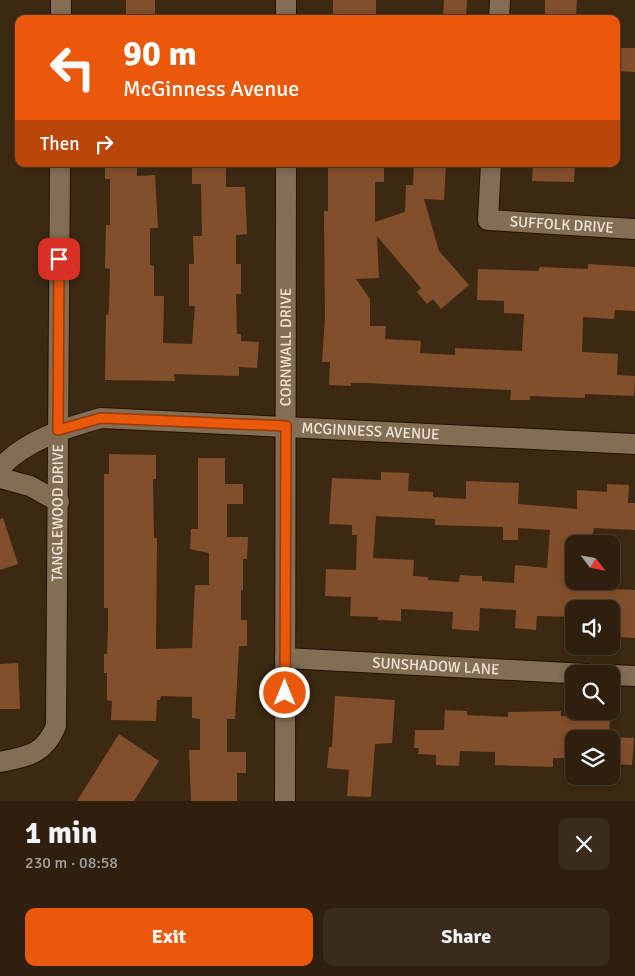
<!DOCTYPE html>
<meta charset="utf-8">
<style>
body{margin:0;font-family:Signika,sans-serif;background:#3a2c1c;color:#f1f3f6;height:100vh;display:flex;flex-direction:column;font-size:19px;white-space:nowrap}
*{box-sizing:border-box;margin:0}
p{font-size:16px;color:#a7a29e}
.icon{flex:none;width:28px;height:28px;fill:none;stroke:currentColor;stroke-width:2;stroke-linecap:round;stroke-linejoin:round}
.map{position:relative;height:801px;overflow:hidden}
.side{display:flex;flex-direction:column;background:#2e1f0e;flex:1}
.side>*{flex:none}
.banner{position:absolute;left:15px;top:15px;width:605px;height:152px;border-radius:10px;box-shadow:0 2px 8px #0003,0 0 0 1px #493d2e;background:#ea580c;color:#fff;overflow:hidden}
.needle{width:32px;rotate:122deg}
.fabs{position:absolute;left:565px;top:535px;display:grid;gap:10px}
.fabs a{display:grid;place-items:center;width:55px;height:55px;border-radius:10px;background:#2e1f0e;box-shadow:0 2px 8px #0003,0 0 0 1px #493d2e;font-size:25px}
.pin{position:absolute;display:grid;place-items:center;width:42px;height:42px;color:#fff;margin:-21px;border-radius:10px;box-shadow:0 2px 8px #0006}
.me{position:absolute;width:55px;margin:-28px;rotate:0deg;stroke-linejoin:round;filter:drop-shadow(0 0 4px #0008)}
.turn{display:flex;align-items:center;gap:18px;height:105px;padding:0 25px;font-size:22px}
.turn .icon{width:65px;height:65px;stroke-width:2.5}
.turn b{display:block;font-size:35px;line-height:42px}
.then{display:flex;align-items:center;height:48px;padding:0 25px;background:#0003;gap:10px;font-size:19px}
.round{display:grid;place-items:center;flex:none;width:52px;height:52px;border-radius:10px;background:#3a2c1c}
.summary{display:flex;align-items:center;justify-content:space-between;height:85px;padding:0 25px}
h1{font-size:30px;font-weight:800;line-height:38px}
.primary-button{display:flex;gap:10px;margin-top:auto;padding:10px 25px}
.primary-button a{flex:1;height:58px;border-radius:10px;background:#ea580c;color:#fff;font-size:20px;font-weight:800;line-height:58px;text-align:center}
.primary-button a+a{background:#3a2c1c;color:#f1f3f6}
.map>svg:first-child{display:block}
.building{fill:#824f2c;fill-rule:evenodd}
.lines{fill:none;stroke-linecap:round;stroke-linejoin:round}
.minor-casing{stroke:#231100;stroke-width:22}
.minor{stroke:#836d54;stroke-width:20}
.route-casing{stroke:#983908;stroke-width:12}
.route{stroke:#ea580c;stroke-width:9}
.labels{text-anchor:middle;stroke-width:5;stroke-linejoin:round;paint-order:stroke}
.street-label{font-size:15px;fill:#f2e5d7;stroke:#1d140a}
</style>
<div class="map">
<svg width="635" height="801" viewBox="0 0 635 801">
<rect width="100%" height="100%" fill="#3d2912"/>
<g class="building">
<rect x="126" y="0" width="29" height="19"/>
<rect x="333" y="0" width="43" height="19"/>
<path d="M 444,0 L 467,0 L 466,19 L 443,19 Z"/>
<path d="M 545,0 L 577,0 L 576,16 L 545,15 Z"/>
<path d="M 616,48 L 635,48 L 635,72 L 616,71 Z"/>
<path d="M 105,164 L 137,164 L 137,176 L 155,175 L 158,228 L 150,228 L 150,265 L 154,266 L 154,296 L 164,296 L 163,343 L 192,344 L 195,306 L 189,306 L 189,264 L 194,264 L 193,236 L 202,236 L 201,184 L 192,184 L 192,164 L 226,164 L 226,187 L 245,187 L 247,234 L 236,235 L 236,264 L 241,264 L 241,294 L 236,294 L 237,334 L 241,334 L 241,341 L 259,342 L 257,368 L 239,367 L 239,376 L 174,374 L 175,381 L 105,380 L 106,315 L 108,315 L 109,308 L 110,269 L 105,268 L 106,225 L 110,225 L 110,179 L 105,179 Z"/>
<path d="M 328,164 L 384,164 L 384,182 L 375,182 L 375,222 L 405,212 L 406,185 L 413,185 L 414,164 L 446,164 L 444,200 L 424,199 L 439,251 L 469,285 L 441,309 L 433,299 L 427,304 L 417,292 L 421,288 L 377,236 L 379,278 L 356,279 L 370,299 L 370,326 L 386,326 L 385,339 L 421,341 L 420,353 L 455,355 L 455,348 L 522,351 L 524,314 L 504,313 L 504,301 L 477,300 L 478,269 L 538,271 L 540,267 L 588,269 L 588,264 L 635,267 L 635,311 L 615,310 L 614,319 L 583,317 L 582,352 L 618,354 L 617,375 L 635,376 L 634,396 L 585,394 L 585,398 L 530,396 L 530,400 L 510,400 L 511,390 L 366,383 L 351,383 L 351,386 L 329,385 L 330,362 L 322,362 L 325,318 L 324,211 L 328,211 Z"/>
<path d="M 533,164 L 575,164 L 574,182 L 532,181 Z"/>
<path d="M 109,454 L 156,455 L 156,479 L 153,479 L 154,538 L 157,538 L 156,649 L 192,648 L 195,585 L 209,585 L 209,553 L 190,549 L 191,529 L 198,529 L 198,458 L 225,458 L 225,484 L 243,484 L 243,504 L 227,504 L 227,537 L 248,537 L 247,559 L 243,559 L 243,590 L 241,590 L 241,620 L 247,620 L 247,646 L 239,646 L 235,719 L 227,719 L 227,752 L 246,752 L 246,773 L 237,773 L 237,801 L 191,801 L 189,750 L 200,750 L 200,719 L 192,718 L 192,697 L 161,696 L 160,700 L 157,700 L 156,721 L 111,720 L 112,701 L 107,700 L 107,673 L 104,673 L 104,654 L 107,654 L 108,627 L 108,608 L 104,608 L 104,474 L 109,474 Z"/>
<path d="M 381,472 L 409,473 L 408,491 L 433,492 L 433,497 L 466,499 L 466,481 L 519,483 L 518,504 L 577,509 L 577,490 L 607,492 L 607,484 L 629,485 L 628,503 L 635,503 L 635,530 L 594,528 L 590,544 L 572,544 L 570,577 L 574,578 L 574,581 L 590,581 L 590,588 L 635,590 L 635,638 L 619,637 L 620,611 L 611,611 L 611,609 L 574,609 L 574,617 L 537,616 L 536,630 L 515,628 L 516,610 L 480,608 L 479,631 L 452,629 L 453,612 L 401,609 L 401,621 L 378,620 L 378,617 L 350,616 L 351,597 L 325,596 L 326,569 L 356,570 L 357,535 L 352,535 L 352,525 L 329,524 L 332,478 L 381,480 ZM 376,516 L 435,519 L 435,525 L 503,527 L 503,540 L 518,540 L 518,528 L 550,530 L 547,568 L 515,565 L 514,583 L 482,581 L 482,576 L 474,576 L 460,575 L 459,582 L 428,580 L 428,577 L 413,576 L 414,560 L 373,558 Z"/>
<path d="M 3,518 L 18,564 L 0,570 L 0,519 Z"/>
<path d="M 18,663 L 20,709 L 0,709 L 0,664 Z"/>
<path d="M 335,696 L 395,700 L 392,743 L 375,744 L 371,797 L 347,796 L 349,770 L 327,768 L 329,747 L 332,747 Z"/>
<path d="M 445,710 L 467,711 L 467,715 L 508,717 L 508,712 L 561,711 L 561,716 L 610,718 L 609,739 L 574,739 L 574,758 L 553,758 L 553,767 L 495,765 L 495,752 L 460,751 L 459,766 L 436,765 L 436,755 L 418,754 L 419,748 L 414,748 L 415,730 L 444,730 Z"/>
<path d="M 119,734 L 159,761 L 134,801 L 77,801 Z"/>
<path d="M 611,737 L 634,738 L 632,765 L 611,764 Z"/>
</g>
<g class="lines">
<defs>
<g id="minor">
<path d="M 286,0 L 286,19"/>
<path d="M 61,19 L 61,0"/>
<path d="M 499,19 L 500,0"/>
<path id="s1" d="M 491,164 L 488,220 L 635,229"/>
<path id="s2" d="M 0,468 C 26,440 65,428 101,418 L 635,444"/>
<path d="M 0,478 L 30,486 L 59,502"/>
<path id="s3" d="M 285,658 L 586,674"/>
<path d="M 611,675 L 635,676"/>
<path id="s4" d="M 0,762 C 28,756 44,755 56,726 L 60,164"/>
<path id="s5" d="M 285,801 L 286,164"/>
</g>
</defs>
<use href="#minor" class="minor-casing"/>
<use href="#minor" class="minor"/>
</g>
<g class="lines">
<defs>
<path id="route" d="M 59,259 L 58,430 L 101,418 L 286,426 L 285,693"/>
</defs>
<use href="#route" class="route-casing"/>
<use href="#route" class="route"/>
</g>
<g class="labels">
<g class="street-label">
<text dy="5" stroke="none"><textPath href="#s1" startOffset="130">SUFFOLK DRIVE</textPath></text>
<text dy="5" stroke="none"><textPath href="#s5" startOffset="454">CORNWALL DRIVE</textPath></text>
<text dy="5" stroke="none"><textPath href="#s2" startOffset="384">MCGINNESS AVENUE</textPath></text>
<text dy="5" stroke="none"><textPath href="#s4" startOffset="284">TANGLEWOOD DRIVE</textPath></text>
<text dy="5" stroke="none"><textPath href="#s3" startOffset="151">SUNSHADOW LANE</textPath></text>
</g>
</g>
</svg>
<div class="fabs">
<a><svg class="needle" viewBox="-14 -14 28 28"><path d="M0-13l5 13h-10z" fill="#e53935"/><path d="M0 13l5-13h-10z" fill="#a7a29e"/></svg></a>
<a><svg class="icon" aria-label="sound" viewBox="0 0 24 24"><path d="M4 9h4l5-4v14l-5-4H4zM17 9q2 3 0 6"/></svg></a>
<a><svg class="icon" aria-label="search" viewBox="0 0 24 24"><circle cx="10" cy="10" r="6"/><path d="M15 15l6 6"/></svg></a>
<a><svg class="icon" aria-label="layers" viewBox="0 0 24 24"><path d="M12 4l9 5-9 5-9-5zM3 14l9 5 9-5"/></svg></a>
</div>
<div class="pin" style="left:59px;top:259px;background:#d93025"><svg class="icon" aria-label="arrive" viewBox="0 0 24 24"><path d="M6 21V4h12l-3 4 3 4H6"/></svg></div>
<svg class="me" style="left:285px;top:693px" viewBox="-20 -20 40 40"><circle r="17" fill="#ea580c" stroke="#fff" stroke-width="3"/><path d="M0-11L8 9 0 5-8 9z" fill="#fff"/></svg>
<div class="banner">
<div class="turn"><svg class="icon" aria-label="left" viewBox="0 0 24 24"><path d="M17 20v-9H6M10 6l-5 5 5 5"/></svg><div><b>90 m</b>McGinness Avenue</div></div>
<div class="then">Then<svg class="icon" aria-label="right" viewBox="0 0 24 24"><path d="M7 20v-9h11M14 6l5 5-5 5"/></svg></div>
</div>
</div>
<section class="side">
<div class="summary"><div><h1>1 min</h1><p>230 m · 08:58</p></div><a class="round"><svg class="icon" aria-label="close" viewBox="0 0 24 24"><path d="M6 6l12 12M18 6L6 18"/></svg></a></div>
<div class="primary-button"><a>Exit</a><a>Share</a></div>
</section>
